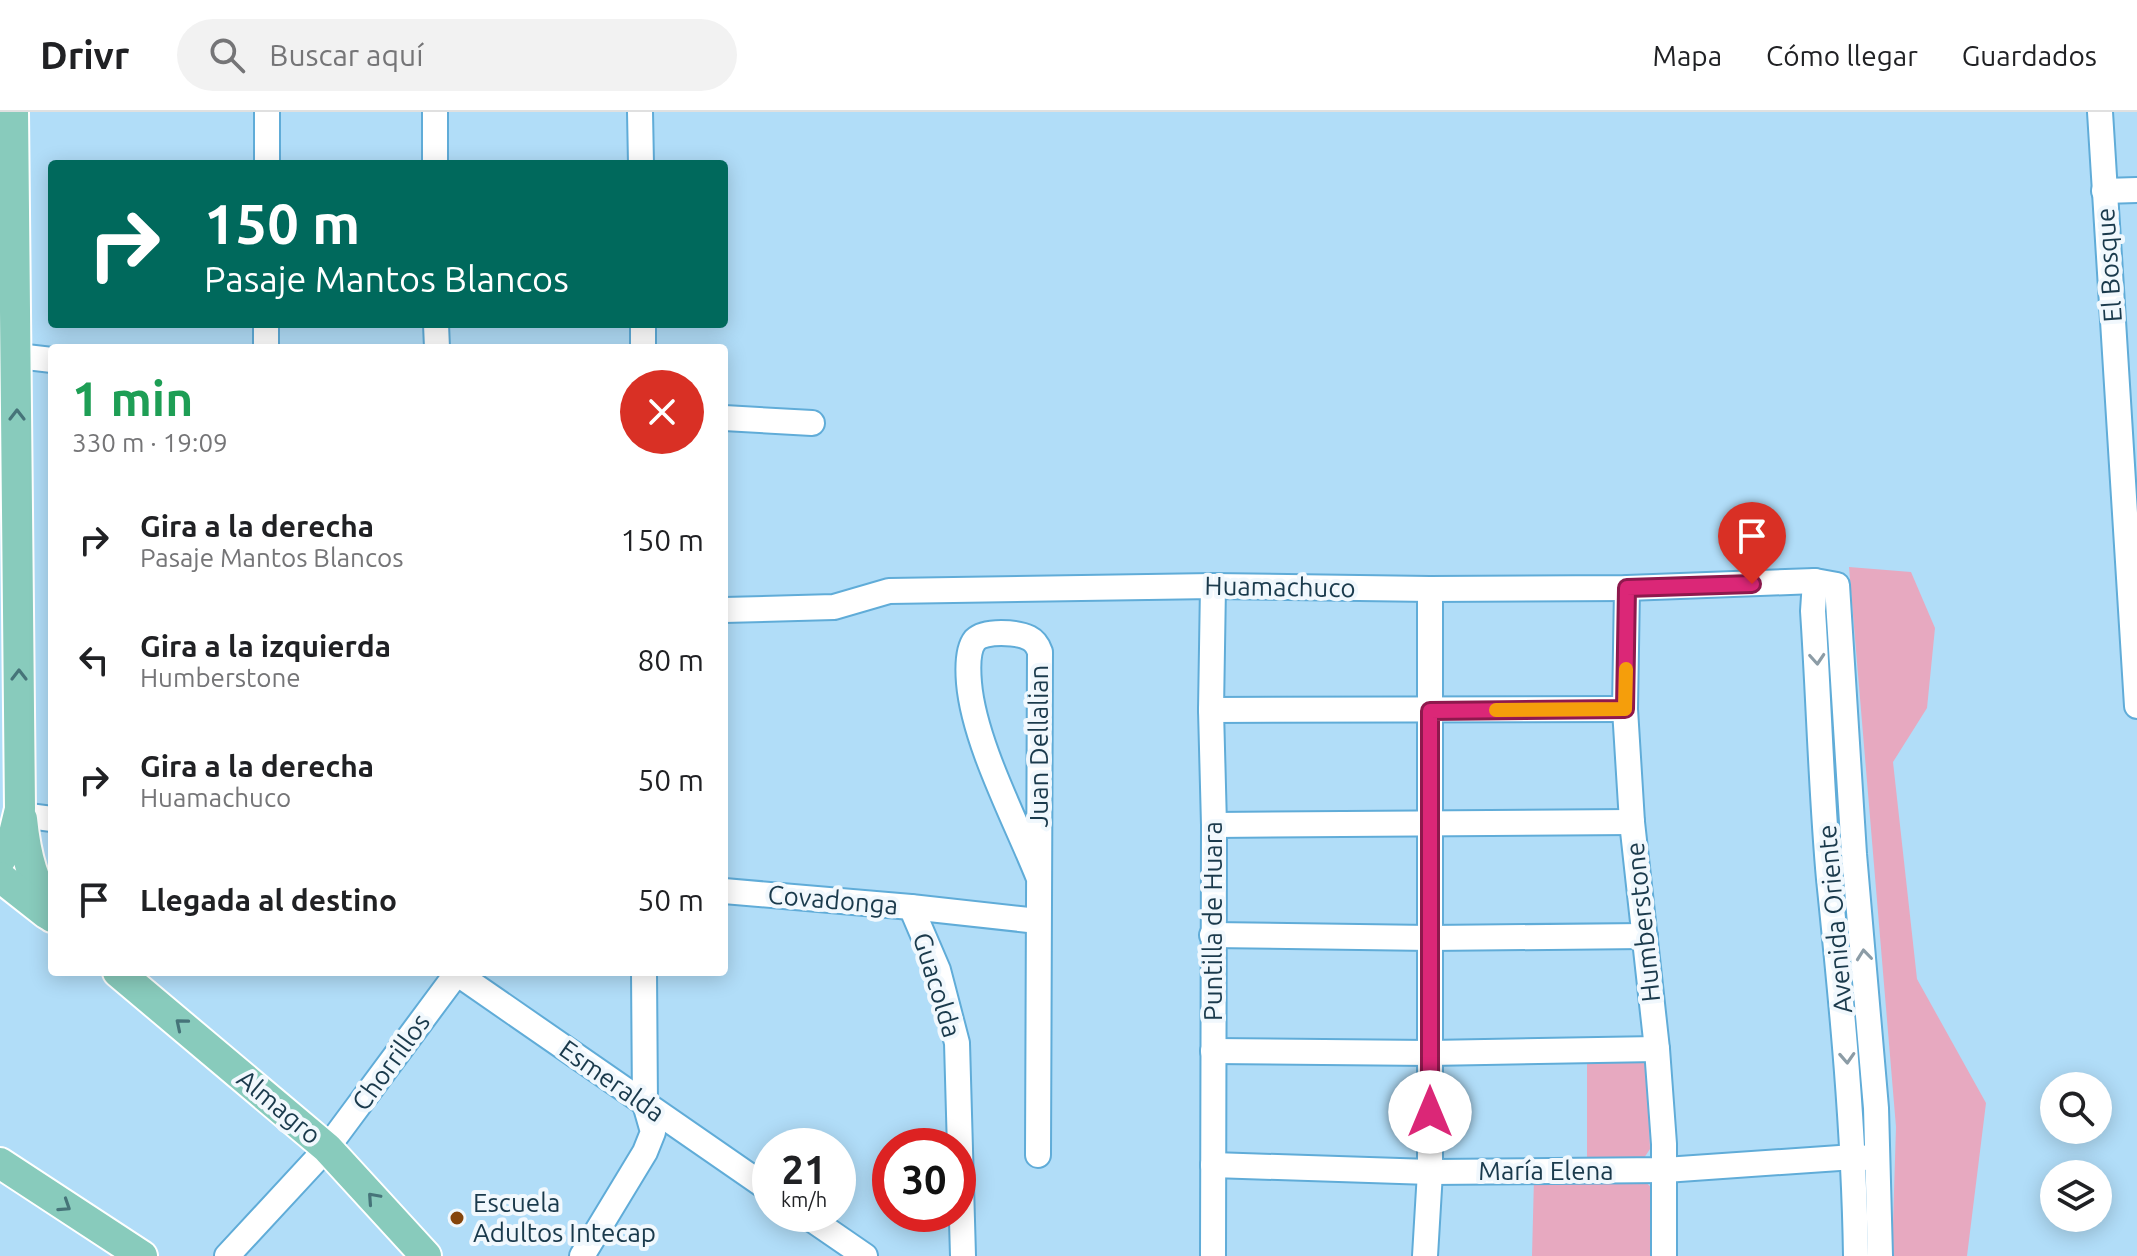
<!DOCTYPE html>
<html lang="es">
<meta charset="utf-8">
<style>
body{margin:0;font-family:Ubuntu,sans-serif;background:#f2f2f2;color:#202124;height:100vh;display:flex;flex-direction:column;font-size:30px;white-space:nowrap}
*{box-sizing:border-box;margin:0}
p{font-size:26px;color:#757577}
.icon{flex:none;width:44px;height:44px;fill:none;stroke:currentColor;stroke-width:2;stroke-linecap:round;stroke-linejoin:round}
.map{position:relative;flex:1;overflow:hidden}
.panel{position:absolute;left:48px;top:232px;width:680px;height:632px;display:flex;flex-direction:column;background:#fff;border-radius:8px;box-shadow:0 4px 20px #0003}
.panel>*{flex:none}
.guide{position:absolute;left:48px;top:48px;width:680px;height:168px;border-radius:8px;box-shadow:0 4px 20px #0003;background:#00695c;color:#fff;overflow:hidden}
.buttons{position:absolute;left:2040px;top:960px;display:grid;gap:16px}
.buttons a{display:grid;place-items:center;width:72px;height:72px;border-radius:50%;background:#fff;box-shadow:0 4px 20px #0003;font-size:40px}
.speed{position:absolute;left:752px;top:1016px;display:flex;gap:16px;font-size:40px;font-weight:700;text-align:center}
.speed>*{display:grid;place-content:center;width:104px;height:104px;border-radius:50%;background:#fff;box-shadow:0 4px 20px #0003;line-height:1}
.speed small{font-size:20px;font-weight:400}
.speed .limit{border:12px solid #d22;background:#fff;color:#111}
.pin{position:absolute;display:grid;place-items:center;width:68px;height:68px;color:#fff;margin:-82px -34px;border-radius:50% 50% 50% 0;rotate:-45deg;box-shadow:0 0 8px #0007}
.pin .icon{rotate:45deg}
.me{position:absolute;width:88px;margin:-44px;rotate:0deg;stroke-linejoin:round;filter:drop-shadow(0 0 6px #0008)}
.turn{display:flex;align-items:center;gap:28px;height:168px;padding:0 24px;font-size:36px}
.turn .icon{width:104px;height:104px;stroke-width:2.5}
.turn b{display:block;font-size:56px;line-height:68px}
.round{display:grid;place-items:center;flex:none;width:84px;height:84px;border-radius:42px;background:#f2f2f2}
.summary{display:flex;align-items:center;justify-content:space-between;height:136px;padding:0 24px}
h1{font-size:48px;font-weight:700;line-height:60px;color:#1e9e55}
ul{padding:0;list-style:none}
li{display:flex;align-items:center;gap:24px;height:120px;padding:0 24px}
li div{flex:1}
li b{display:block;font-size:30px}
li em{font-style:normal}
header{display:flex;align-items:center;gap:48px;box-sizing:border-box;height:112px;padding:0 40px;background:#fff;border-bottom:2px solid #e0e0e0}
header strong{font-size:38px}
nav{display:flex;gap:44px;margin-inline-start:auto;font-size:28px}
.search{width:560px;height:72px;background:#f2f2f2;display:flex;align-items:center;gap:20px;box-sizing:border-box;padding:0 28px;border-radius:44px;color:#757577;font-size:30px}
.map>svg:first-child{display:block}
.green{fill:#e7a9c0}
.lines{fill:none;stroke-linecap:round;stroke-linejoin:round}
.minor-casing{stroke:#60acd8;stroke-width:28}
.major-casing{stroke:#fff;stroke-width:34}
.minor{stroke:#fff;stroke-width:24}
.major{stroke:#88cbbc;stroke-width:30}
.oneway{stroke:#467479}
.oneway2{stroke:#8c9ca6}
.route-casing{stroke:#8e194d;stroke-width:20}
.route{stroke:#db2777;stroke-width:14}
.slow{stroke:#f59e0b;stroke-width:14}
.poi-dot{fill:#85450c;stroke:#f1f8fd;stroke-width:3}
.labels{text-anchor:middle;stroke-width:8;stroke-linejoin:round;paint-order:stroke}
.street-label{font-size:26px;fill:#1a3a4c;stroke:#f1f8fd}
.poi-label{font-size:26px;fill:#1a3a4c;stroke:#f1f8fd;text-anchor:start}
</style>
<header>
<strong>Drivr</strong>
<div class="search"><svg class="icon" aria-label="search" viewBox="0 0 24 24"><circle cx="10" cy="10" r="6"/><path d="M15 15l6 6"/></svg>Buscar aquí</div>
<nav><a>Mapa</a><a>Cómo llegar</a><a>Guardados</a></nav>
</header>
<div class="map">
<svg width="2137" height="1144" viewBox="0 0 2137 1144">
<rect width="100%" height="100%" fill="#b1ddf8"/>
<g class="green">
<path d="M 1849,455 L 1911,460 L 1935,516 L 1927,596 L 1893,650 L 1917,867 L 1986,991 L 1967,1144 L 1892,1144 L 1896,1015 Z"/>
<path d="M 1647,942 L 1650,1037 L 1644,1046 L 1587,1047 L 1587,944 Z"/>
<path d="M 1534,1066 L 1641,1066 L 1653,1077 L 1652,1144 L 1532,1144 Z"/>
</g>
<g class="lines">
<defs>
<g id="minor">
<path d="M 435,0 L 435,52"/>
<path d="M 640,0 L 641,52"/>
<path d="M 2100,0 L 2137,594"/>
<path d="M 267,52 L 267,0"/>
<path d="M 2104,79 L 2137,78"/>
<path d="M 436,212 L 437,236"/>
<path d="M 643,212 L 643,236"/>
<path d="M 266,236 L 266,212"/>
<path d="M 0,242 L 52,248"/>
<path d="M 724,306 L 812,311"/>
<path d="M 1815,469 L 1813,499 C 1819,588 1821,678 1829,767 C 1842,893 1854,1017 1856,1144"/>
<path d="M 1627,476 L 1625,597 L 1632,710 L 1657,937 L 1664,1032 L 1664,1144"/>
<path d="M 724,498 L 834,495 L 889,479 L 1213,474 L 1430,477 L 1627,476 L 1815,469 L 1837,473 L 1854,742 L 1876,996 L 1880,1144"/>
<path d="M 1211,598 L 1625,597"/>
<path d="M 21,703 L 52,707"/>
<path d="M 1214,713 L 1632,710"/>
<path d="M 724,779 L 911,795 L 1038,809"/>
<path d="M 911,795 L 938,858 L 957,931 L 963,1144"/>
<path d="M 1212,823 L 1430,826 L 1645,824"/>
<path d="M 455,860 L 770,1078"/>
<path d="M 1213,939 L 1430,941 L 1657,937"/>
<path d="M 1038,1043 L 1040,540 C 1038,534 1035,529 1029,526 C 1017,520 985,518 975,528 C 967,538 968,559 969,571 C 974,630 1015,707 1038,764"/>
<path d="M 1213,1053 L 1430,1060 L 1665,1058 L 1854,1045 L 1869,1046"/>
<path d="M 804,1102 L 865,1144"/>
<path d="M 227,1144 L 327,1036 L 457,861"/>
<path d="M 582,1144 L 645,1040 L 653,1020 L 645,992 L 644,860"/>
<path d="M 1213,1144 L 1214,713 L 1211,598 L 1213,474"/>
<path d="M 1425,1144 L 1430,1060 L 1430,477"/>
</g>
<g id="major">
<path d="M 22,707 C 26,748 33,768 52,805"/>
<path d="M 0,748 L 12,730 L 20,697 L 13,0"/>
<path d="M 0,765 L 47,802"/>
<path d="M 118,860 L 327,1036 L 426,1144"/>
<path d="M 0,1051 L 142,1144"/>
</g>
</defs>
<use href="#minor" class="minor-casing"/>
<use href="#major" class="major-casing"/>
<use href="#minor" class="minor"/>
<use href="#major" class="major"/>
</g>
<defs><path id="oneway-chevron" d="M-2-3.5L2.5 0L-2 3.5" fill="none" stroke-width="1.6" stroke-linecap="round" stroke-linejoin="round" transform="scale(2)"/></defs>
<g class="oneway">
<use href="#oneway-chevron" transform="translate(17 303) rotate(-90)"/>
<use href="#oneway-chevron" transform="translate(19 563) rotate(-90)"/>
<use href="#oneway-chevron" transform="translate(181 912) rotate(-140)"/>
<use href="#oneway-chevron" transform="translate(373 1086) rotate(-132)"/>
<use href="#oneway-chevron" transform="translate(65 1094) rotate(33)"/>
</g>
<g class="oneway2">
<use href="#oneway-chevron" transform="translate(1817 547) rotate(86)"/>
<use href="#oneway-chevron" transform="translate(1864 843) rotate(-96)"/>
<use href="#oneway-chevron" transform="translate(1847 946) rotate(87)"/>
</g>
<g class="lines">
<defs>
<path id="route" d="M 1430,1000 L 1430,599 L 1625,597 L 1627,476 L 1752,472"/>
</defs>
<use href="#route" class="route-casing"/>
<use href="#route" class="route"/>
<path class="slow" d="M 1496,598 L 1625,597 L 1626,557"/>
</g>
<circle class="poi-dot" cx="457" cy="1106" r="8"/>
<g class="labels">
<g class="street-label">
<text transform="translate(2109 153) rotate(-94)" y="9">El Bosque</text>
<text transform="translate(1280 475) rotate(1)" y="9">Huamachuco</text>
<text transform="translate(1039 634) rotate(-90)" y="9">Juan Dellalian</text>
<text transform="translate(833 788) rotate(5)" y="9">Covadonga</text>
<text transform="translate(1835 807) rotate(-95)" y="9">Avenida Oriente</text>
<text transform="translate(1213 809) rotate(-90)" y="9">Puntilla de Huara</text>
<text transform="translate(1643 810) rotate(-96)" y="9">Humberstone</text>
<text transform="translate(937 873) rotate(73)" y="9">Guacolda</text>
<text transform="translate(391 950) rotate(-54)" y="9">Chorrillos</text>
<text transform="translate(612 969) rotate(35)" y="9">Esmeralda</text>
<text transform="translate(279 995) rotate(40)" y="9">Almagro</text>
<text x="1546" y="1068">María Elena</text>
</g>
<g class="poi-label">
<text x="473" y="1100">Escuela<tspan x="473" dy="30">Adultos Intecap</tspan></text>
</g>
</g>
</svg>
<div class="buttons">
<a><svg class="icon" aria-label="search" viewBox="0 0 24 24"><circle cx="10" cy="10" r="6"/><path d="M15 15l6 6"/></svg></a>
<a><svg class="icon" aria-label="layers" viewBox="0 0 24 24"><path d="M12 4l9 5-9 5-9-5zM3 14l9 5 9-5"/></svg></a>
</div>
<div class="speed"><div>21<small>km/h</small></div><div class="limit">30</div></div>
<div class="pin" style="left:1752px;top:472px;background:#d93025"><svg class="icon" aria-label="arrive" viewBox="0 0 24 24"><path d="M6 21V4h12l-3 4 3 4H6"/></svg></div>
<svg class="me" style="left:1430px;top:1000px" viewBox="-20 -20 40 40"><circle r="19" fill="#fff"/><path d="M0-13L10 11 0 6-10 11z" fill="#db2777"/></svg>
<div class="guide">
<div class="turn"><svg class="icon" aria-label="right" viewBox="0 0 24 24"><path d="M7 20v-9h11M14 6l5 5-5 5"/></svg><div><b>150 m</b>Pasaje Mantos Blancos</div></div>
</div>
<section class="panel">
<div class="summary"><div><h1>1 min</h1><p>330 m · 19:09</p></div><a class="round" style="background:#d93025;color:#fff"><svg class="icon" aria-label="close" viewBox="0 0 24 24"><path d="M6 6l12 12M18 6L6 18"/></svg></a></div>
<ul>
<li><svg class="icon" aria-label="right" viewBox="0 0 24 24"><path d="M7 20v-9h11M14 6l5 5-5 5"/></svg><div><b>Gira a la derecha</b><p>Pasaje Mantos Blancos</p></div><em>150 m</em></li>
<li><svg class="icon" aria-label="left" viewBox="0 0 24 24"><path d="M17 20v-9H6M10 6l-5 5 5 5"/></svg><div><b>Gira a la izquierda</b><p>Humberstone</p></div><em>80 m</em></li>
<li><svg class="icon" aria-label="right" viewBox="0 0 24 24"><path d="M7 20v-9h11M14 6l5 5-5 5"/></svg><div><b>Gira a la derecha</b><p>Huamachuco</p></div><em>50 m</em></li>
<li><svg class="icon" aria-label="arrive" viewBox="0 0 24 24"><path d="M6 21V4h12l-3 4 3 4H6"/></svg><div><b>Llegada al destino</b></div><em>50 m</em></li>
</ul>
</section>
</div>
